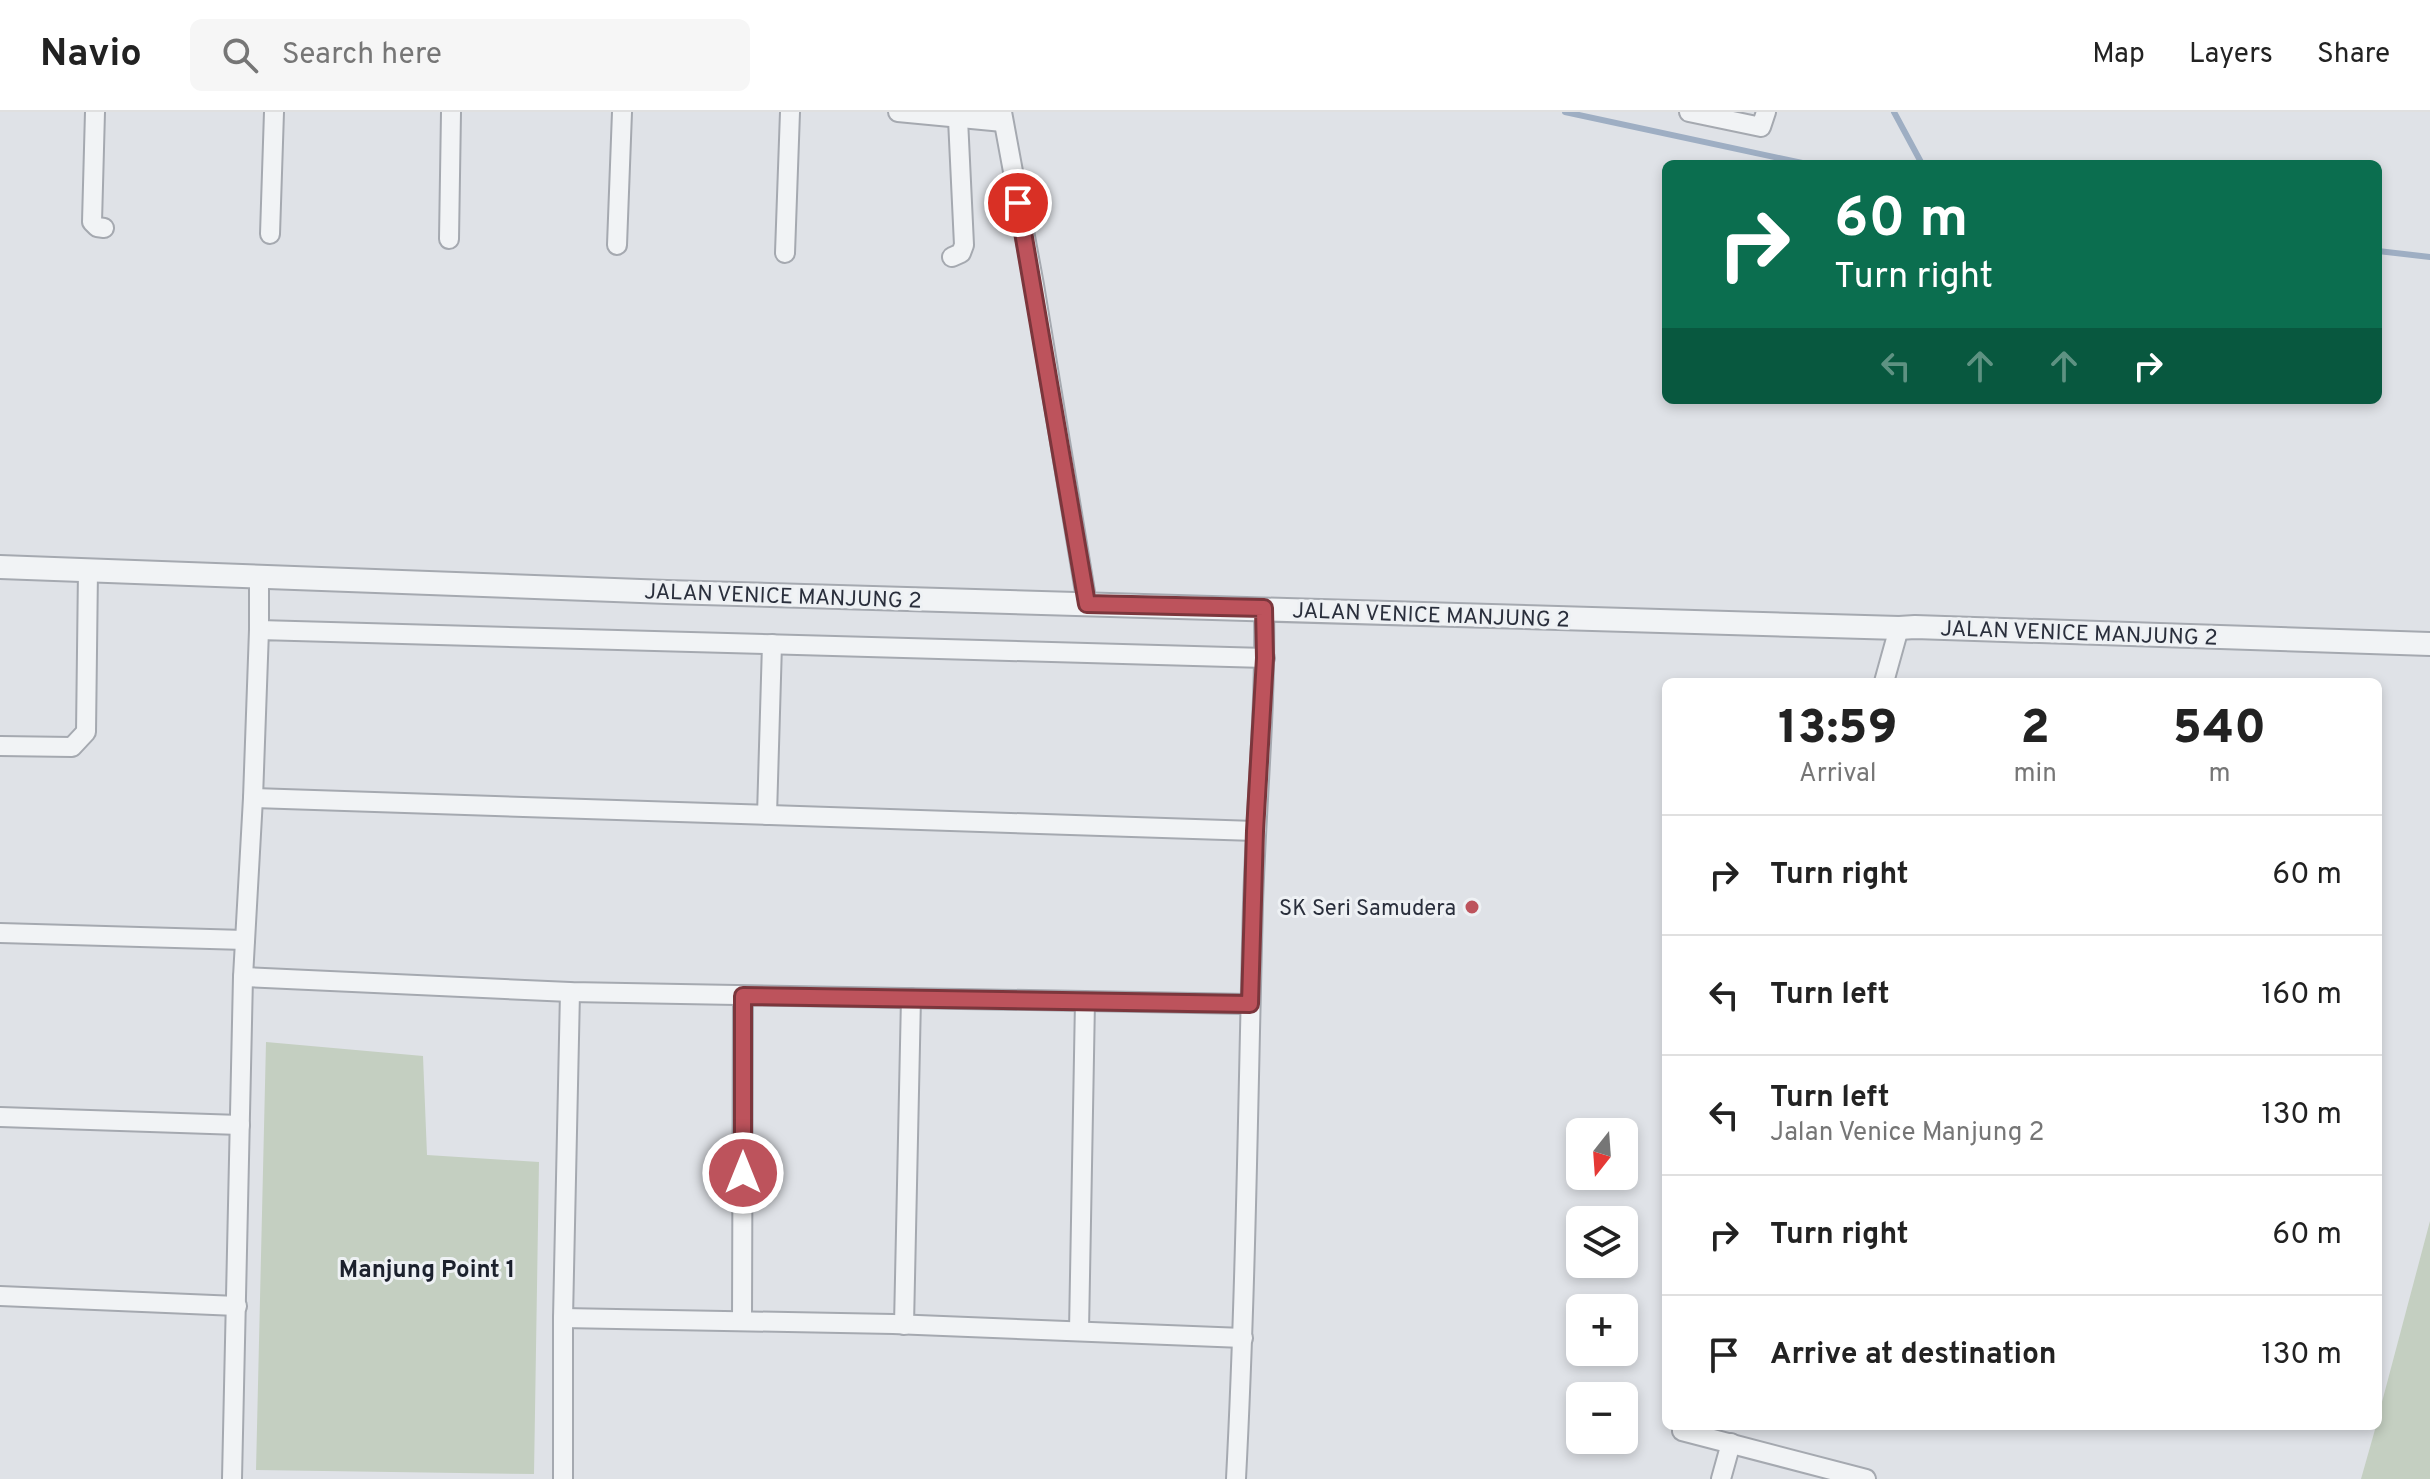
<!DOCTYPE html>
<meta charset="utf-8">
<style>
body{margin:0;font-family:Overpass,sans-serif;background:#f6f6f6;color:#222;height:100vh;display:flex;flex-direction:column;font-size:30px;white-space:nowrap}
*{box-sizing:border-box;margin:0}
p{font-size:26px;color:#767676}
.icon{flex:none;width:44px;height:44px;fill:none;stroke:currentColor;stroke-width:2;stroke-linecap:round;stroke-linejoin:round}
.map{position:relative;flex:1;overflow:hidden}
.panel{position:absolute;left:1662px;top:566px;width:720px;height:752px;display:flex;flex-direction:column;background:#fff;border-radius:12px;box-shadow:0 4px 12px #0003}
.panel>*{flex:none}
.guide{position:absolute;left:1662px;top:48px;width:720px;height:244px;border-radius:12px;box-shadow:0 4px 12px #0003;background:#0b6e4f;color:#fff;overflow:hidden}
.needle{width:52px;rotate:197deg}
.tools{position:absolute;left:1566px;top:1006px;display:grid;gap:16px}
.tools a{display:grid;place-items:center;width:72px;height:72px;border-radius:12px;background:#fff;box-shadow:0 4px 12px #0003;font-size:40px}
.pin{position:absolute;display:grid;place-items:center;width:68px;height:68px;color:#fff;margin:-34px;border:4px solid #fff;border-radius:50%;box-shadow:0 2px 8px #0007}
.me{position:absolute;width:88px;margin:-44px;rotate:0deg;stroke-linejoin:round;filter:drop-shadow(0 0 6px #0008)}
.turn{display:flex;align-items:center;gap:28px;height:168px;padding:0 40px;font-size:36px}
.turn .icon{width:104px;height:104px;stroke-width:2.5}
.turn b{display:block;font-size:56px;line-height:68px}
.lanes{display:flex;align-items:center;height:76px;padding:0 40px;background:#0003;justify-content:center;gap:40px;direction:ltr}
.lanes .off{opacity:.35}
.eta{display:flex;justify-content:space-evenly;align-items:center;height:136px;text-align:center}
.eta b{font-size:48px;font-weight:800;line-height:56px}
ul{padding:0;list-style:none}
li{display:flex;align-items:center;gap:24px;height:120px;padding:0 40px;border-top:2px solid #e0e0e0}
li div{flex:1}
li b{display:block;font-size:30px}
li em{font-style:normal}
header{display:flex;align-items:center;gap:48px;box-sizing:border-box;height:112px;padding:0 40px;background:#fff;border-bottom:2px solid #e0e0e0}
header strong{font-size:38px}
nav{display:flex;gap:44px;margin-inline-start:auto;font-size:28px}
.search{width:560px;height:72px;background:#f6f6f6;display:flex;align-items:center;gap:20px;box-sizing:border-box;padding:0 28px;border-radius:12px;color:#767676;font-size:30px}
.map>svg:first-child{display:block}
.green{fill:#c4cfc1}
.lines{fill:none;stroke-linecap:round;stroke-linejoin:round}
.stream{stroke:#9eaec3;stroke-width:6}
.minor-casing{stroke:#a5a9b0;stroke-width:22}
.tertiary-casing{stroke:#a5a9b0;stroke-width:26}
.minor{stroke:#f1f3f5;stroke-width:18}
.tertiary{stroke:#f1f3f5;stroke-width:22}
.route-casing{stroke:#7b363c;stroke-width:20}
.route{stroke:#bd535c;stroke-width:14}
.poi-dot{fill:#bd535c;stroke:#eef1f4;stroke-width:3}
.labels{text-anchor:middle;stroke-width:6;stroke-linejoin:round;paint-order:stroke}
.street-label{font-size:22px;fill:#2a2f3c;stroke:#eef1f4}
.poi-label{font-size:22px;fill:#2a2f3c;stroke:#eef1f4;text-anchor:end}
.neighbourhood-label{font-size:24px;font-weight:bold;fill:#1c212d;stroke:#eef1f4}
</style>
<header>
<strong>Navio</strong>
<div class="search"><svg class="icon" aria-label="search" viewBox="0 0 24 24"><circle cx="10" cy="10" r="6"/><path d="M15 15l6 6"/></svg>Search here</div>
<nav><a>Map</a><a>Layers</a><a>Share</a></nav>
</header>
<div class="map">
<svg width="2430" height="1367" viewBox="0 0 2430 1367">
<rect width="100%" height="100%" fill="#dfe2e7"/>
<g class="green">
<path d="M 266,930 L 423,944 L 427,1043 L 539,1050 L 534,1362 L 256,1358 Z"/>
<path d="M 2430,1109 L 2430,1367 L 2361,1367 L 2376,1314 L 2378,1314 L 2378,1305 Z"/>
</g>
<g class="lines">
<g class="stream">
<path d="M 1565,0 L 1807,52"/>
<path d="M 1894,0 L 1922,52"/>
<path d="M 2378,139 L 2430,145"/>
</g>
<defs>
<g id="minor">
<path d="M 95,0 L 92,110 L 97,115 L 104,116"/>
<path d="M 898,0 L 1003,10"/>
<path d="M 1002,0 L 1034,173 L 1087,492"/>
<path d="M 1689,0 L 1761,15 L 1766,0"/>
<path d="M 270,122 L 274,0"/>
<path d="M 449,127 L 451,0"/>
<path d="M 617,133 L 622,0"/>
<path d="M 785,141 L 790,0"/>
<path d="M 952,145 L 961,141 L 964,133 L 958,7"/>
<path d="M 259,518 L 259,464"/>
<path d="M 1884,570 L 1899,516"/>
<path d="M 0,634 L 72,635 L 86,620 L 88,458"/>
<path d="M 253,686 L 1255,719"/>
<path d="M 767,703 L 772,532"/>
<path d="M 0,821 L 245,828"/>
<path d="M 243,865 L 570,880 L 1250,892"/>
<path d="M 0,1005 L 240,1013"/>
<path d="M 0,1184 L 237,1194"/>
<path d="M 563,1206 L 893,1212 L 1243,1226"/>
<path d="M 742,1209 L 743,884"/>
<path d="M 904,1213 L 911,886"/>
<path d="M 1079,1219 L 1085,889"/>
<path d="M 1684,1314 L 1682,1319 L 1866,1367"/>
<path d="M 232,1367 L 243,865 L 253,686 L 259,518 L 1265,546"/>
<path d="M 563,1367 L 563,1206 L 570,880"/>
<path d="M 1236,1367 C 1246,1175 1248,984 1253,792 C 1256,693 1266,595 1264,496"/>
<path d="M 1721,1367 L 1731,1331"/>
</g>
<path id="tertiary" d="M 0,455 L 667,480 L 1899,516 L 1915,515 L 2430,532"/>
</defs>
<use href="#minor" class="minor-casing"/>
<use href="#tertiary" class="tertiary-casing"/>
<use href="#minor" class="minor"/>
<use href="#tertiary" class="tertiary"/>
</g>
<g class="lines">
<defs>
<path id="route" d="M 743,1061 L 743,884 L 1250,892 L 1255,719 L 1265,546 L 1264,496 L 1087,492 L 1018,91"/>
</defs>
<use href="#route" class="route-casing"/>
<use href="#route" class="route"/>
</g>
<circle class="poi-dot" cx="1472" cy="795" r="8"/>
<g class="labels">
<g class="street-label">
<text transform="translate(783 483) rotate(2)" y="8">JALAN VENICE MANJUNG 2</text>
<text transform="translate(1431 502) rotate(2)" y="8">JALAN VENICE MANJUNG 2</text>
<text transform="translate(2079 520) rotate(2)" y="8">JALAN VENICE MANJUNG 2</text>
</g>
<g class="poi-label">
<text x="1456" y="803">SK Seri Samudera</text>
</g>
<g class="neighbourhood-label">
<text x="427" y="1165">Manjung Point 1</text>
</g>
</g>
</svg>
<div class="tools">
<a><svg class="needle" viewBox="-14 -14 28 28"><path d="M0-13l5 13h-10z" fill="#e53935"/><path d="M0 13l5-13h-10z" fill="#767676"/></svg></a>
<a><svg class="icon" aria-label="layers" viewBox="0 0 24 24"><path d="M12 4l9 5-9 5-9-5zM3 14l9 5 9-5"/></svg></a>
<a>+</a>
<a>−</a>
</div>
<div class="pin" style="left:1018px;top:91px;background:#d93025"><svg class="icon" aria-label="arrive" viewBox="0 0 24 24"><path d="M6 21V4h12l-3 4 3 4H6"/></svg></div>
<svg class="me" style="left:743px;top:1061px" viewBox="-20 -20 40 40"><circle r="17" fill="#bd535c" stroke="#fff" stroke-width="3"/><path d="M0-11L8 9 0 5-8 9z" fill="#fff"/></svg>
<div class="guide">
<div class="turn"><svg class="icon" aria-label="right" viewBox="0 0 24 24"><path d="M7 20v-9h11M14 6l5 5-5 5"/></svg><div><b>60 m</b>Turn right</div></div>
<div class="lanes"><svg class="icon off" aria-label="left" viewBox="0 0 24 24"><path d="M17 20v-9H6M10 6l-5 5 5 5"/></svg><svg class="icon off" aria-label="ahead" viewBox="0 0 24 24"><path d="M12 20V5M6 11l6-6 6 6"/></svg><svg class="icon off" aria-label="ahead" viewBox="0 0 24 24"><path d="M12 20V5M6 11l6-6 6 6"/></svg><svg class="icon" aria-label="right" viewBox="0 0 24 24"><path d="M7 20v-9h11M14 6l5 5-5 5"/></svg></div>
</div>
<section class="panel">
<div class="eta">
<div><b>13:59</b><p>Arrival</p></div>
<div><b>2</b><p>min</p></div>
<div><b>540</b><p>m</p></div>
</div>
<ul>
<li><svg class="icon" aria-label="right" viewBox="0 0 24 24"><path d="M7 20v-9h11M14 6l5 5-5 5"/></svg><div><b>Turn right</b></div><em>60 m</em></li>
<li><svg class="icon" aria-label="left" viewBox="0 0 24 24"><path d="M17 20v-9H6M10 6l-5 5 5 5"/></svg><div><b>Turn left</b></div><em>160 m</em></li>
<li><svg class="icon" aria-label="left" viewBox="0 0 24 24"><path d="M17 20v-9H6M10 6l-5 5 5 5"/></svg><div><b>Turn left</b><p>Jalan Venice Manjung 2</p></div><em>130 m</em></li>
<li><svg class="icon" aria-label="right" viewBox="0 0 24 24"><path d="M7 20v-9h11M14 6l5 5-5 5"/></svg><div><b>Turn right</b></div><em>60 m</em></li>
<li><svg class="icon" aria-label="arrive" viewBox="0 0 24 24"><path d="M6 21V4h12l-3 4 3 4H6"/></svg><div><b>Arrive at destination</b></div><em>130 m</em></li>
</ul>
</section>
</div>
